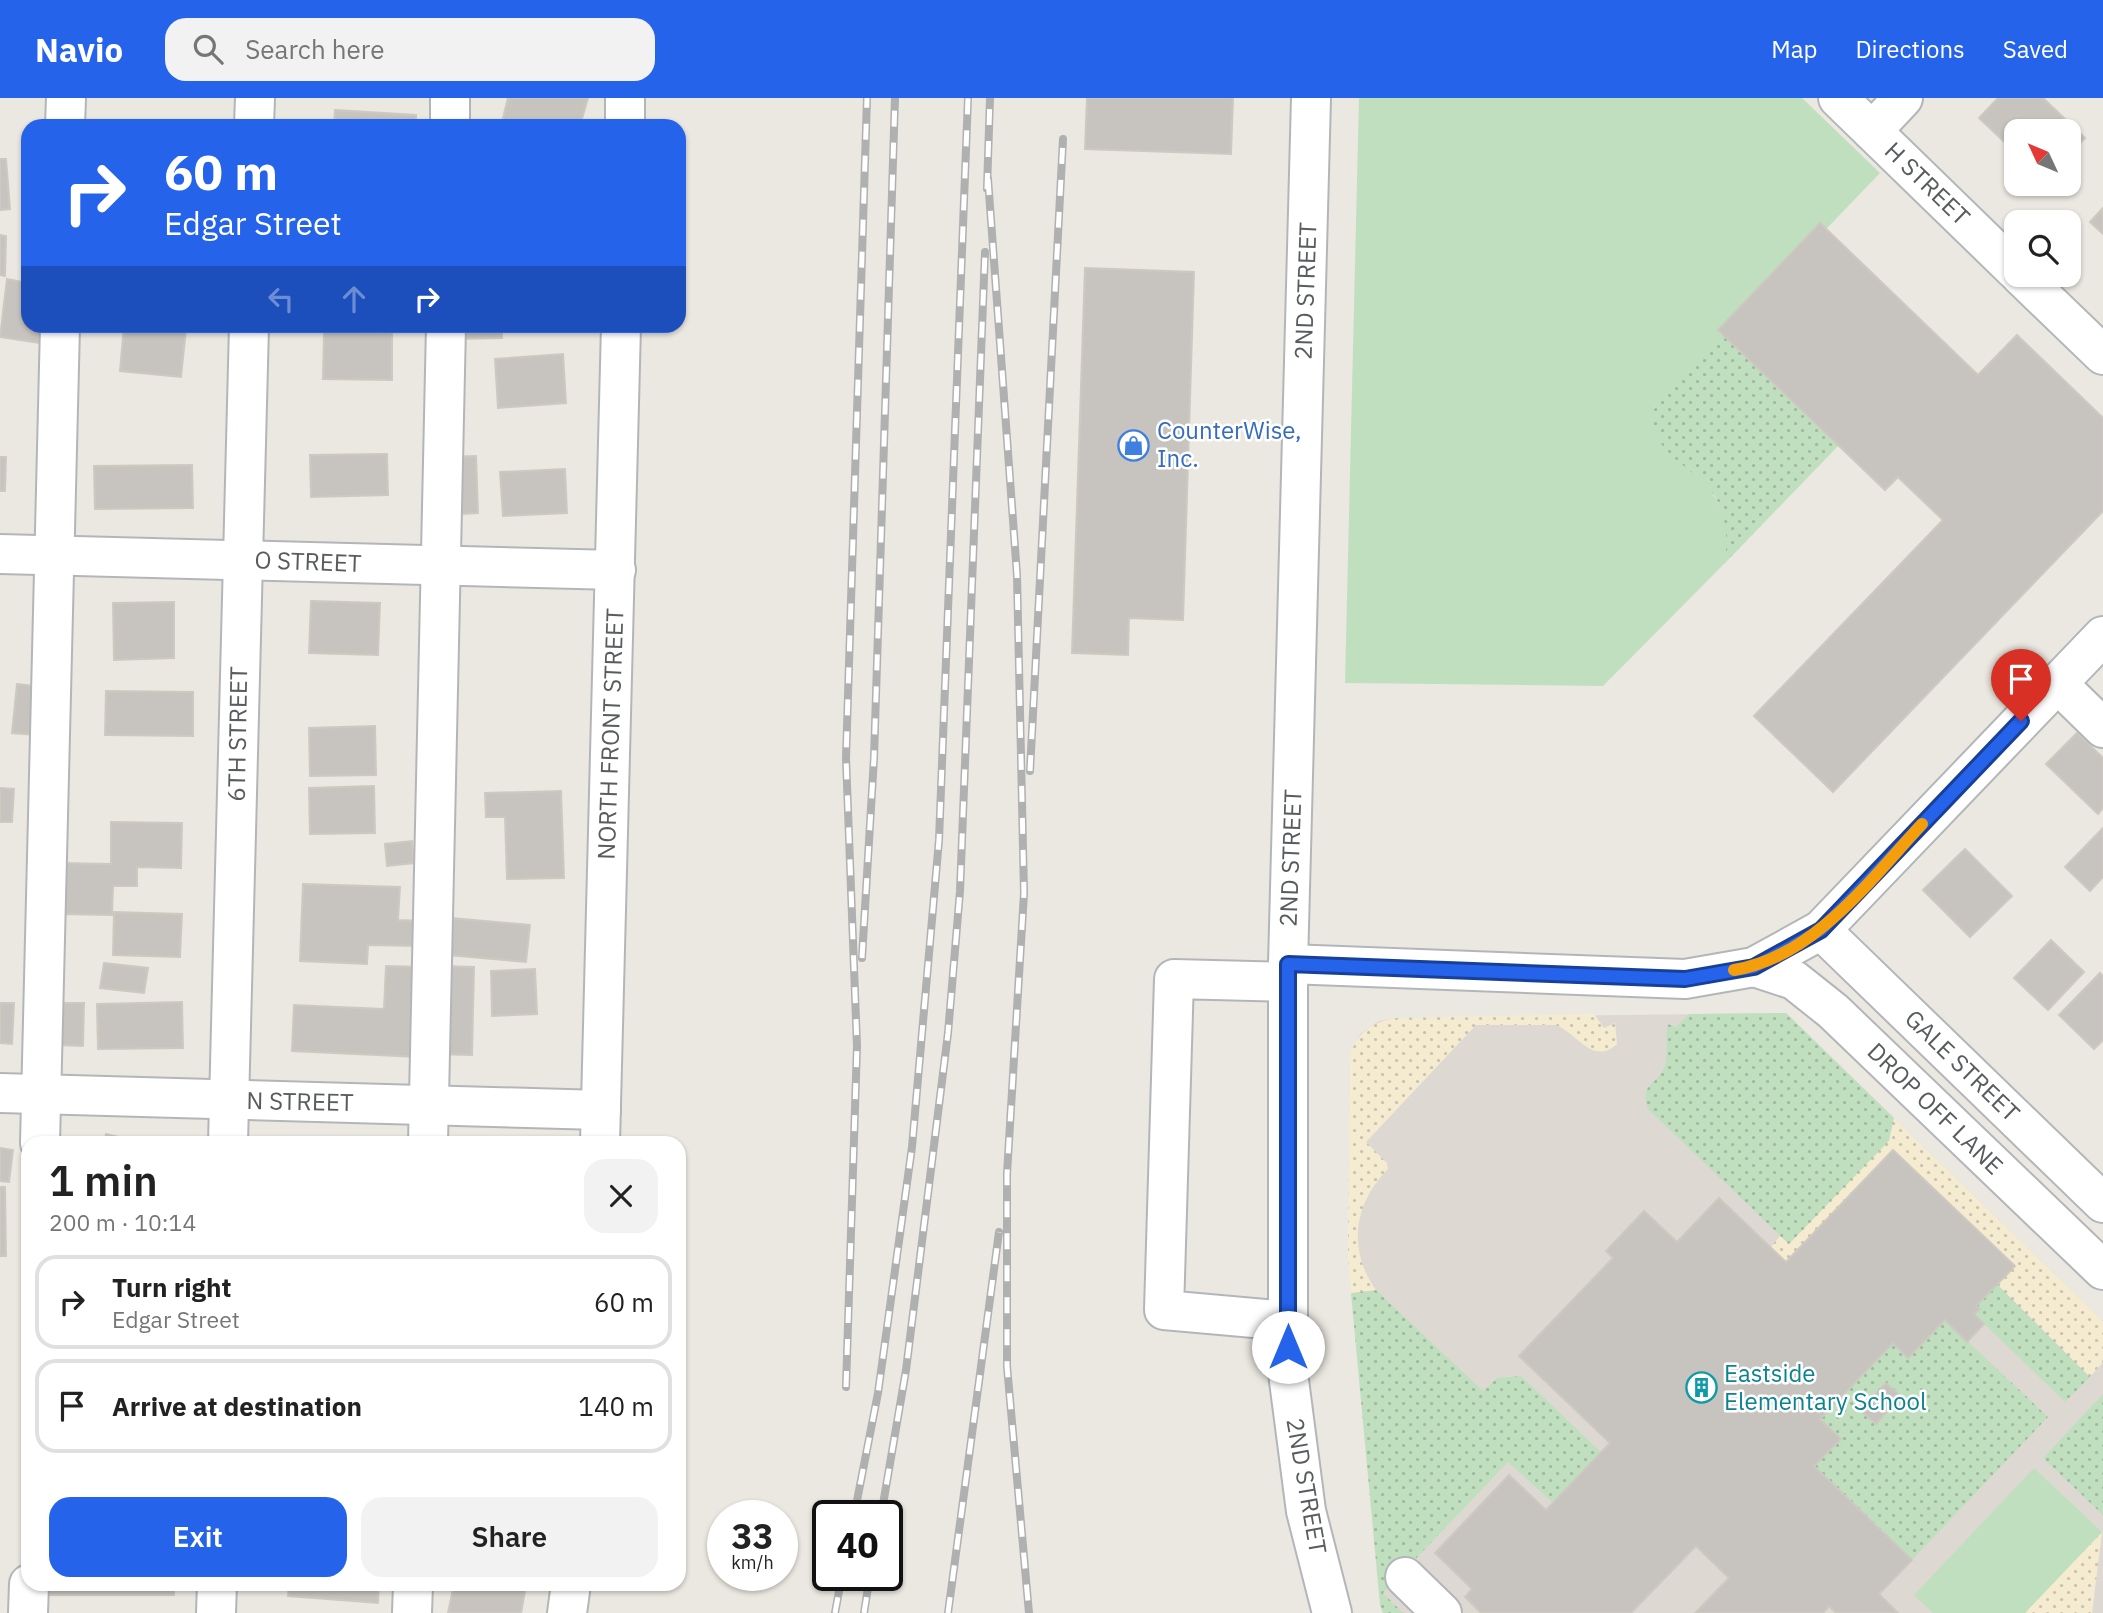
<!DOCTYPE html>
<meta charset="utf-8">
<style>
body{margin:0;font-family:"IBM Plex Sans",sans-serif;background:#f2f2f2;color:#222;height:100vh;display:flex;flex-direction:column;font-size:26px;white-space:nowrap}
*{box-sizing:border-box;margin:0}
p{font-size:23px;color:#767676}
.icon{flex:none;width:38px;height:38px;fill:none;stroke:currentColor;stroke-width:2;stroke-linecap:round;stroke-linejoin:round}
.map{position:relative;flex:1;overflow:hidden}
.sheet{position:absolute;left:21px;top:1038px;width:665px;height:455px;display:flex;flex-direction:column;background:#fff;border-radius:21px;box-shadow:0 2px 5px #0004}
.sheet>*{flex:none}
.top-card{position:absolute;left:21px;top:21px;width:665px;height:214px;border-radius:21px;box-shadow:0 2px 5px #0004;background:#2563eb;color:#fff;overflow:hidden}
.needle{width:46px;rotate:314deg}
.fabs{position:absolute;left:2004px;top:21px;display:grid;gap:14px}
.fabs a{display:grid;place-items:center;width:77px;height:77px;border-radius:14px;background:#fff;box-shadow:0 2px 5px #0004;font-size:35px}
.speed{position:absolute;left:707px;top:1402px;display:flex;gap:14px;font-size:35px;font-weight:700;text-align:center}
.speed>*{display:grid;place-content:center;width:91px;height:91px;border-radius:50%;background:#fff;box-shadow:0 2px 5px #0004;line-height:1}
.speed small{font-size:18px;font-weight:400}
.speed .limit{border:4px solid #111;border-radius:10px;background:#fff;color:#111}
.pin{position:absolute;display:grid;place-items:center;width:60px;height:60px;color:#fff;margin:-72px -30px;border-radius:50% 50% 50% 0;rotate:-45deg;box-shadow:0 0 7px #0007}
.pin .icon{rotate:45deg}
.me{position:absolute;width:77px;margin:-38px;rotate:0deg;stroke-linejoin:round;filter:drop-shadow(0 0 5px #0008)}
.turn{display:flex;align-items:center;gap:24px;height:147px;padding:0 28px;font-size:32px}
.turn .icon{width:91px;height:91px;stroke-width:2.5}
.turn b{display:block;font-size:49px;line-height:60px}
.lanes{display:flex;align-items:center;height:66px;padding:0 28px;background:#0003;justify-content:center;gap:35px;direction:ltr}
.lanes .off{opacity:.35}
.round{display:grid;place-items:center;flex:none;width:74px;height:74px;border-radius:21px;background:#f2f2f2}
.summary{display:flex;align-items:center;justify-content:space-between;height:119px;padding:0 28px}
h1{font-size:42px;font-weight:600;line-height:52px}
.primary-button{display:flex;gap:14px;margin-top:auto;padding:14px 28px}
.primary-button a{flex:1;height:80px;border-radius:21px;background:#2563eb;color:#fff;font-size:28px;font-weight:600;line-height:80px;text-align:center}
.primary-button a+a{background:#f2f2f2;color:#222}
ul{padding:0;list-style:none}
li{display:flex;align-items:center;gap:21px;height:94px;margin:0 14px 10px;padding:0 14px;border:4px solid #e0e0e0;border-radius:21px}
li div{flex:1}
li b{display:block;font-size:26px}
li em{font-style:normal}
header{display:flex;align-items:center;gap:42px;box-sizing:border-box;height:98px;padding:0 35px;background:#2563eb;color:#fff}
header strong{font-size:33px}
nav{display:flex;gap:38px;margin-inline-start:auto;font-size:24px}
.search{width:490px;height:63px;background:#f2f2f2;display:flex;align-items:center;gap:18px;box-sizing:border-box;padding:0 24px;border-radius:21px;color:#767676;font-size:26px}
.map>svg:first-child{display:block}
.education{fill:#ddd9d2}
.green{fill:url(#green-dots)}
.sand{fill:url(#sand-dots)}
.pitch{fill:#c0dfbf}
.building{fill:#c7c4bf;stroke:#cec9c0;stroke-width:2}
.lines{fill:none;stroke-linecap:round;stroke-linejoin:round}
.minor-casing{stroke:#b3b6b9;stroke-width:42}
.minor{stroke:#fff;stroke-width:38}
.rail-casing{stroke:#afb0b0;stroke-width:8}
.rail{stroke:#fff;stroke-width:5;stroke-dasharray:16;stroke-linecap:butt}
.route-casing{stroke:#184099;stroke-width:18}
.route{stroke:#2563eb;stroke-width:12}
.slow{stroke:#f59e0b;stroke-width:12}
.labels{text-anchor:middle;stroke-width:5;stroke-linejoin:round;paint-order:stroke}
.street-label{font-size:24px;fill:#595c5f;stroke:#fff}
.shop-label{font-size:24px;fill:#366cbe;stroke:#fff;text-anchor:start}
.culture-label{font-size:24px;fill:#0d838f;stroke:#fff;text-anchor:start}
</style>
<header>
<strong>Navio</strong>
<div class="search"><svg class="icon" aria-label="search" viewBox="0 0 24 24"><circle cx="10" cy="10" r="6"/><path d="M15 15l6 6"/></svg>Search here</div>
<nav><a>Map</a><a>Directions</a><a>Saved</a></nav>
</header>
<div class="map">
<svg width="2103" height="1515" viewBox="0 0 2103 1515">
<defs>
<pattern id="green-dots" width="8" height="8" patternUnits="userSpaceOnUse" patternTransform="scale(1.75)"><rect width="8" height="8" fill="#c0dfbf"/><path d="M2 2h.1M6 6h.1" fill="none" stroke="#9fb89e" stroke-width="1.8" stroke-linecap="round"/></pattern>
<pattern id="sand-dots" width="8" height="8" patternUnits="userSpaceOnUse" patternTransform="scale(1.75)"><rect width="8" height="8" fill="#f5ebd1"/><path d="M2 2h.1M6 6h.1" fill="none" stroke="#c9c2ad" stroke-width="1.8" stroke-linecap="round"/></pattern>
</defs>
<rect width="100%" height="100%" fill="#eae8e0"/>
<path class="education" d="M 1786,915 L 2103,1223 L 2103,1515 L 1383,1515 L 1349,1159 L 1350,958 L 1360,936 L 1379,923 L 1395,920 Z"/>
<g class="green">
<path d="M 1725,235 L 1840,346 L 1725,465 C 1726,450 1724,410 1714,397 C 1696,376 1636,343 1655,309 C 1664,292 1710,252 1725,235 Z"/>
<path d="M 1786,915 L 1894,1020 L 1889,1043 L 1789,1146 L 1648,1011 C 1640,987 1653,989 1663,972 C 1670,959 1664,940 1668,926 L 1676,929 L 1689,916 Z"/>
<path d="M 1997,1186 L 2090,1279 L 2065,1304 L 1974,1216 L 1979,1211 L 1976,1208 Z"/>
<path d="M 1376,1192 L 1483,1293 L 1497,1280 L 1521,1278 L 1601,1354 L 1552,1404 L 1508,1364 L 1383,1495 L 1403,1515 L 1383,1515 L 1380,1507 L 1351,1195 Z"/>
<path d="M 1945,1222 L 2048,1319 L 1912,1462 L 1814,1368 L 1840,1341 L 1820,1321 L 1893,1245 L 1909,1260 Z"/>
<path d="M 2103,1296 L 2103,1417 L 2043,1360 Z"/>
</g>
<g class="sand">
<path d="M 1594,916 L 1604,930 L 1615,925 L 1617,946 C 1592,969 1576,933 1555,927 L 1476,927 L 1366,1044 L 1387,1065 L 1388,1071 C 1354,1105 1347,1152 1376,1192 L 1351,1195 L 1348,1159 L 1350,958 C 1357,934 1371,925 1395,920 Z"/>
<path d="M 1894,1020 L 2103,1223 L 2103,1264 L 2090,1279 L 1997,1186 L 2014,1168 L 1893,1052 L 1786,1164 L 1770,1150 L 1780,1138 L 1789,1146 L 1889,1043 Z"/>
<path d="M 2102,1434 L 2092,1515 L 2026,1515 L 2028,1511 Z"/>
</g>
<g class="pitch">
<path d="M 1359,0 L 1802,0 L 1880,75 L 1654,310 C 1648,361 1695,364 1716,401 C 1728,421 1727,443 1725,465 L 1603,588 L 1345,585 Z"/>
<path d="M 2034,1370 L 2102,1434 L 2025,1515 L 1933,1515 L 1914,1497 Z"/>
</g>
<g class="building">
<path d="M 508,0 L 588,0 L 580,28 L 501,28 Z"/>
<path d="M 1087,0 L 1233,0 L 1231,56 L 1085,51 Z"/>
<path d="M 1998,0 L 2043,0 L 2085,40 L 2068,57 L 2068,33 L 2016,33 L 2016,55 L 1979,20 Z"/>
<path d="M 335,12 L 416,17 L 416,28 L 334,28 Z"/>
<path d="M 0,61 L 6,61 L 10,111 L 0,112 Z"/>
<path d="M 2103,110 L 2103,136 L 2090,124 Z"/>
<path d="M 1820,125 L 1978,277 L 2017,237 L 2103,320 L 2103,413 L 1833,694 L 1754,618 L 1943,422 L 1898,379 L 1885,392 L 1718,232 Z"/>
<path d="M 0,137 L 6,138 L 5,178 L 0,177 Z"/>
<path d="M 1085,170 L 1194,174 L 1183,522 L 1129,520 L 1128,557 L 1072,555 Z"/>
<path d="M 7,181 L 28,185 L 28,228 L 50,228 L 47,246 L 0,239 Z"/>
<path d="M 124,228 L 186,231 L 181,279 L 120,273 Z"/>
<path d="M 453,228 L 557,228 L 502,229 L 502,240 L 453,241 Z"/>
<path d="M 324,234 L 392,235 L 392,282 L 323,281 Z"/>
<path d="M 563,256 L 566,305 L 498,310 L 495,261 Z"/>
<path d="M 387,356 L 388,397 L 311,399 L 310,357 Z"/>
<path d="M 476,358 L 478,415 L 445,417 L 443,359 Z"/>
<path d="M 0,359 L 6,359 L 5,393 L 0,393 Z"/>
<path d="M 192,367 L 193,410 L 95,411 L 94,368 Z"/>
<path d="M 565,371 L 567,415 L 503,418 L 500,374 Z"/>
<path d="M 311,503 L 380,505 L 378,557 L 309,555 Z"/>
<path d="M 174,504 L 174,560 L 114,562 L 113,505 Z"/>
<path d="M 17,586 L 51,590 L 47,638 L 12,635 Z"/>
<path d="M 106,593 L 193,594 L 193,638 L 105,637 Z"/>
<path d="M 375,628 L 376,677 L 310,678 L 309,630 Z"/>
<path d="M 2077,635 L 2103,660 L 2103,710 L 2098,716 L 2046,666 Z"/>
<path d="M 374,688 L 375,735 L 310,736 L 309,690 Z"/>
<path d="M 0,690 L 14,691 L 12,724 L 0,724 Z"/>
<path d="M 561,693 L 564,780 L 507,781 L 505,719 L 486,719 L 485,695 Z"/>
<path d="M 111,724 L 182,725 L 181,770 L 137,769 L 137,788 L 113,788 L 112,817 L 59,816 L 60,765 L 111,766 Z"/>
<path d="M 2103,730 L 2103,779 L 2090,793 L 2065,769 Z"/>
<path d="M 412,743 L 414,765 L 387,768 L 385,746 Z"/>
<path d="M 1965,751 L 2012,798 L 1970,839 L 1923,792 Z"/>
<path d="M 303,786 L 400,789 L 398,822 L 421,823 L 420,848 L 368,847 L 367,866 L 300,863 Z"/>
<path d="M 114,814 L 182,816 L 180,859 L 113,857 Z"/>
<path d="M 440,819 L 530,827 L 526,864 L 437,856 Z"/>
<path d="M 2051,842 L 2084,874 L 2048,912 L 2014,880 Z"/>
<path d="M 104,865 L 148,870 L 144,895 L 100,890 Z"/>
<path d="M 386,868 L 422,869 L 418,959 L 292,953 L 294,907 L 384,911 Z"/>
<path d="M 436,868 L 474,869 L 472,957 L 433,956 Z"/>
<path d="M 535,871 L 537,916 L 492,918 L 491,873 Z"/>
<path d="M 2100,875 L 2103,878 L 2103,942 L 2094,951 L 2059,917 Z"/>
<path d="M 182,904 L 183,950 L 98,951 L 97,906 Z"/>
<path d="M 0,905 L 14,905 L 12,946 L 0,945 Z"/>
<path d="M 59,905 L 84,905 L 83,948 L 57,947 Z"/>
<path d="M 106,1036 L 144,1045 L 104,1045 Z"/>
<path d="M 0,1050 L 13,1052 L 9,1084 L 0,1083 Z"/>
<path d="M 1893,1052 L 2015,1168 L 1976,1208 L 1980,1211 L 1974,1216 L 1984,1226 L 1967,1244 L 1945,1222 L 1908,1260 L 1893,1245 L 1820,1321 L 1841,1341 L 1814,1368 L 1912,1462 L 1879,1496 L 1898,1515 L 1836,1515 L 1829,1508 L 1823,1515 L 1695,1515 L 1729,1480 L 1696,1448 L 1631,1515 L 1481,1515 L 1465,1499 L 1472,1491 L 1435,1455 L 1509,1377 L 1546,1412 L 1610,1345 L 1519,1258 L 1613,1160 L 1606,1153 L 1644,1113 L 1677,1144 L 1719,1100 L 1786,1164 Z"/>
<path d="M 0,1089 L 5,1089 L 6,1158 L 0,1158 Z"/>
<path d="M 1886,1285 L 1901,1298 L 1876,1326 L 1860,1312 Z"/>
<rect x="46" y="1486" width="128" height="11"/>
<path d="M 289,1486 L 379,1486 L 378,1505 L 288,1498 Z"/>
<path d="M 454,1486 L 526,1488 L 521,1515 L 448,1515 Z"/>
</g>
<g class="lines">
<defs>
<g id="minor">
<path d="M 1311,0 L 1288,866 L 1288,1275 L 1306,1413 L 1332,1515"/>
<path d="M 1838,0 L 2016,173"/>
<path d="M 65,28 L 66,0"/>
<path d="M 254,28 L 255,0"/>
<path d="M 450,28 L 450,0"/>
<path d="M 625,28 L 625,0"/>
<path d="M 1872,33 L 1903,0"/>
<path d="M 2020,177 L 2103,257"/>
<path d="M 0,456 L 616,472"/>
<path d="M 2057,585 L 2103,630"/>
<path d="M 1821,832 L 2103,1105"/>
<path d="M 1288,866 L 1685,881 L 1754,869 L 1821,832 L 2103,538"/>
<path d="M 1754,869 L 1794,882 L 1833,913 L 2103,1172"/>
<path d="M 0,995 L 601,1012"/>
<path d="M 40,1045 L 60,228"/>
<path d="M 228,1045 L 249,228"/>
<path d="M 428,1045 L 446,228"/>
<path d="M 600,1045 L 621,228"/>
<path d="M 1288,1223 L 1164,1212 L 1174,881 L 1288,884"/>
<path d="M 1405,1479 L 1442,1515"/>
<path d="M 28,1515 L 29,1486"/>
<path d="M 216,1515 L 217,1486"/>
<path d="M 412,1515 L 413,1486"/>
<path d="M 567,1515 L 571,1486"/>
</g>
</defs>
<use href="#minor" class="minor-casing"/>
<use href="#minor" class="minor"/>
<defs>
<g id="rail">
<path d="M 988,81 L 1017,477 L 1024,795 L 1007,1076 L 1007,1268 L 1029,1515"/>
<path d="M 987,91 L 990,0"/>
<path d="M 1030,673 L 1063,41"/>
<path d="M 862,860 L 874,660 L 895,0"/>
<path d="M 846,1289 L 857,948 L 846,660 L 867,0"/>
<path d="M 854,1418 L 878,1295 L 912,1049 L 939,742 L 968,0"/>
<path d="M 881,1418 L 906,1272 L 948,935 L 960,793 L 985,154"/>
<path d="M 835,1515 L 842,1477"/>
<path d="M 864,1515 L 870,1477"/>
<path d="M 948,1515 L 999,1134"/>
</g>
</defs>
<use href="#rail" class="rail-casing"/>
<use href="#rail" class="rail"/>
</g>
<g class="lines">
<defs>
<path id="route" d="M 1288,1249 L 1288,866 L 1685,881 L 1754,869 L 1821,832 L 2021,623"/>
</defs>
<use href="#route" class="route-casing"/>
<use href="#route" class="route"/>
<path class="slow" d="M 1734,872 C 1814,859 1870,782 1922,726"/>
</g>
<defs>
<symbol id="shop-ring" viewBox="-11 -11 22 22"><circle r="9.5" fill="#fff" stroke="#3f7fe0" stroke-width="1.5"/><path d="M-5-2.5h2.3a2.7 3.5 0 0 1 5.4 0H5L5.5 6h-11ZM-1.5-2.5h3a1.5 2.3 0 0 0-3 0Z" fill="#3f7fe0"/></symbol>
<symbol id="building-ring" viewBox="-11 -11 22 22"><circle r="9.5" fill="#fff" stroke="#0f9aa8" stroke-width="1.5"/><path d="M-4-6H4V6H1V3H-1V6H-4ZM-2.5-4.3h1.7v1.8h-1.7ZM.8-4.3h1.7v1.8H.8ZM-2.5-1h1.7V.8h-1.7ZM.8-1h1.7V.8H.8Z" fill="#0f9aa8"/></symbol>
</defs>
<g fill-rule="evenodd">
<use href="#shop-ring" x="1116" y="330" width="35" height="35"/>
<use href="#building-ring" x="1684" y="1272" width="35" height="35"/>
</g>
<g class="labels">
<g class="street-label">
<text transform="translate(1927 86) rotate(44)" y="8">H STREET</text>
<text transform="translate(1306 193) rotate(-88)" y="8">2ND STREET</text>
<text transform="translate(308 464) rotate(2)" y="8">O STREET</text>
<text transform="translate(238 636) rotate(-89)" y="8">6TH STREET</text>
<text transform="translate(611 636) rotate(-88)" y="8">NORTH FRONT STREET</text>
<text transform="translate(1291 760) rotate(-88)" y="8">2ND STREET</text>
<text transform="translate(1962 968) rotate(44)" y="8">GALE STREET</text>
<text transform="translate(300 1004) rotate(1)" y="8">N STREET</text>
<text transform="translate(1935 1011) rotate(44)" y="8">DROP OFF LANE</text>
<text transform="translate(1306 1388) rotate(80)" y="8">2ND STREET</text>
</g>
<g class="shop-label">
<text x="1157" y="341">CounterWise,<tspan x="1157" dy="28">Inc.</tspan></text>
</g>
<g class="culture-label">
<text x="1724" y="1284">Eastside<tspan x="1724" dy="28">Elementary School</tspan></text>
</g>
</g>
</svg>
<div class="fabs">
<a><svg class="needle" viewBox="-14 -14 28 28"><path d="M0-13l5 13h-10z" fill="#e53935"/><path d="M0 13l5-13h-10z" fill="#767676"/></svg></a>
<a><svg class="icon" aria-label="search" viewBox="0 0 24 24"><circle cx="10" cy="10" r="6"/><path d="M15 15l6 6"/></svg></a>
</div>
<div class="speed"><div>33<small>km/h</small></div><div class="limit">40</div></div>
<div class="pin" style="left:2021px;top:623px;background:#d93025"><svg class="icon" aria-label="arrive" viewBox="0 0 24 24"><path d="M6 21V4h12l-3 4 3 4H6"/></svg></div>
<svg class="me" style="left:1288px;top:1249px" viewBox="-20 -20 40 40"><circle r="19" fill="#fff"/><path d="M0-13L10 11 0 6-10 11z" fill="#2563eb"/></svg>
<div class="top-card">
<div class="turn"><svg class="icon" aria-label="right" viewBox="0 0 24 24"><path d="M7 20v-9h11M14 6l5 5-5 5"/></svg><div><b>60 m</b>Edgar Street</div></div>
<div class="lanes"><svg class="icon off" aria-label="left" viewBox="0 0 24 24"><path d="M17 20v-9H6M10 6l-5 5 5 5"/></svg><svg class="icon off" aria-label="ahead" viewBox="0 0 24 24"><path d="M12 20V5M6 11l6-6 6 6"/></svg><svg class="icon" aria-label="right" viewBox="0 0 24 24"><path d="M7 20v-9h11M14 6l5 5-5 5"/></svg></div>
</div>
<section class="sheet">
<div class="summary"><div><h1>1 min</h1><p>200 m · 10:14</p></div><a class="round"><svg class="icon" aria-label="close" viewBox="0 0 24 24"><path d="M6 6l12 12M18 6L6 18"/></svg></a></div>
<ul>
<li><svg class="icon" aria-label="right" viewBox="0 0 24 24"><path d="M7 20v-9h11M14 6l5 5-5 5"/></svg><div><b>Turn right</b><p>Edgar Street</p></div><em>60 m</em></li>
<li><svg class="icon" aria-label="arrive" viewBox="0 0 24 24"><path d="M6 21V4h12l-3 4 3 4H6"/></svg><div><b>Arrive at destination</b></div><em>140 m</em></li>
</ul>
<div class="primary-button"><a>Exit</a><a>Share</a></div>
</section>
</div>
